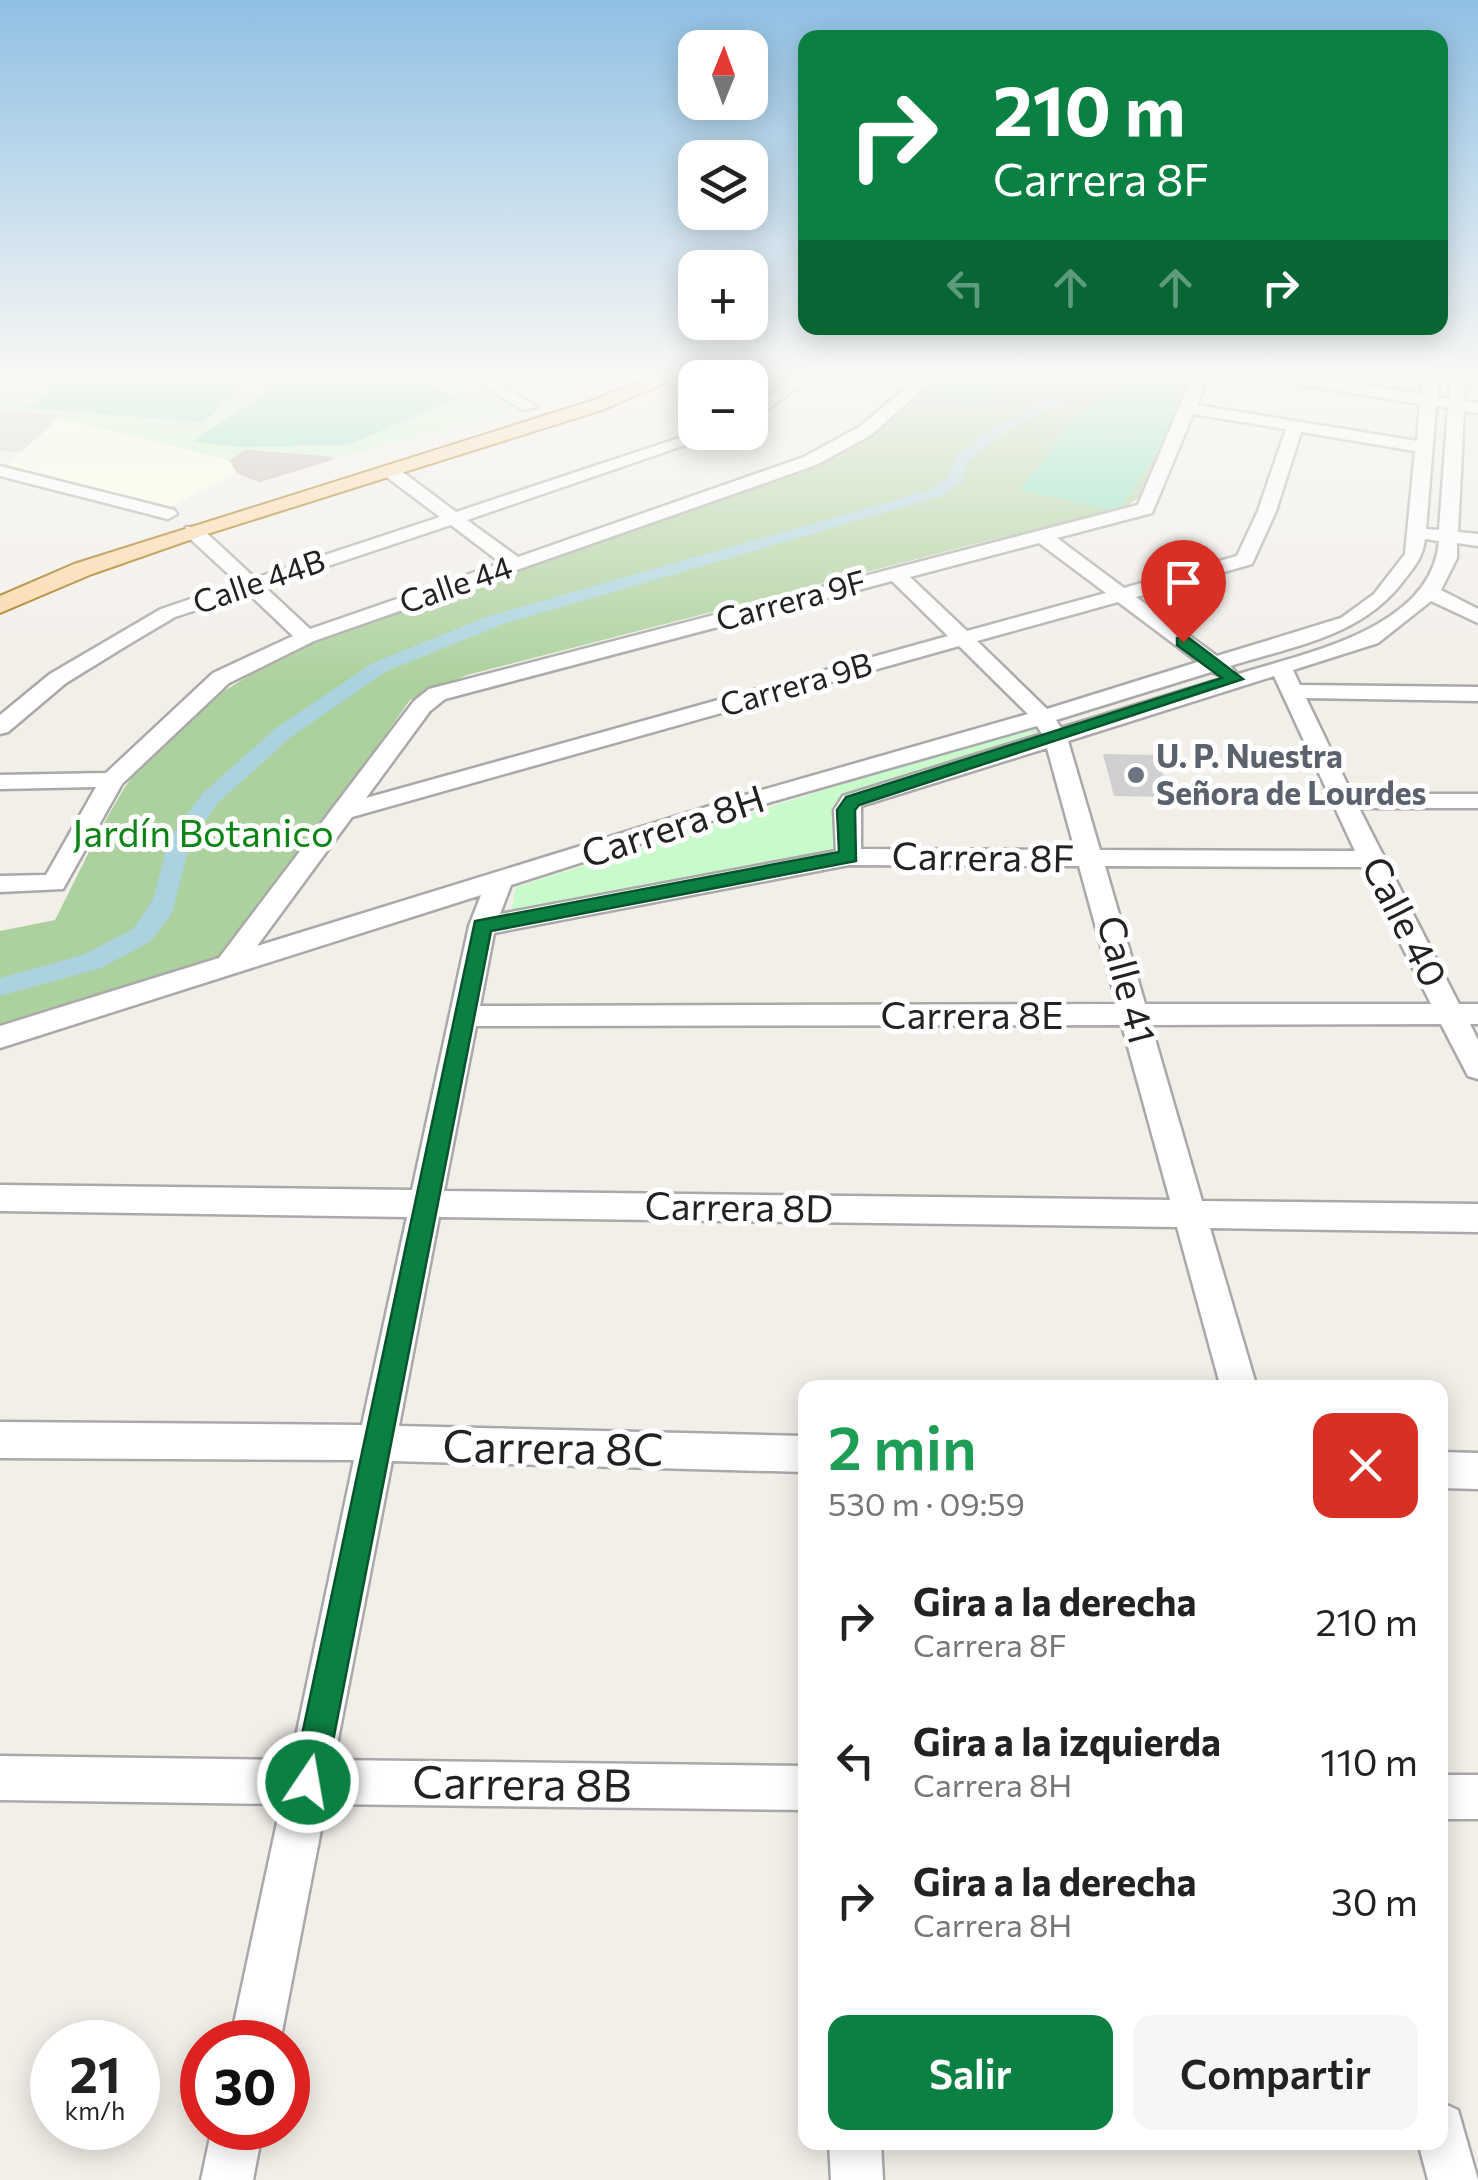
<!DOCTYPE html>
<html lang="es">
<meta charset="utf-8">
<style>
body{margin:0;font-family:Commissioner,sans-serif;background:#f6f6f6;color:#222;height:100vh;display:flex;flex-direction:column;font-size:38px;white-space:nowrap}
*{box-sizing:border-box;margin:0}
p{font-size:32px;color:#767676}
.icon{flex:none;width:55px;height:55px;fill:none;stroke:currentColor;stroke-width:2;stroke-linecap:round;stroke-linejoin:round}
.map{position:relative;flex:1;overflow:hidden}
.details{position:absolute;left:798px;top:1380px;width:650px;height:770px;display:flex;flex-direction:column;background:#fff;border-radius:20px;box-shadow:0 5px 25px #0003}
.details>*{flex:none}
.guide{position:absolute;left:798px;top:30px;width:650px;height:305px;border-radius:20px;box-shadow:0 5px 25px #0003;background:#0b8043;color:#fff;overflow:hidden}
.needle{width:65px;rotate:1deg}
.controls{position:absolute;left:678px;top:30px;display:grid;gap:20px}
.controls a{display:grid;place-items:center;width:90px;height:90px;border-radius:20px;background:#fff;box-shadow:0 5px 25px #0003;font-size:50px}
.speed{position:absolute;left:30px;top:2020px;display:flex;gap:20px;font-size:50px;font-weight:700;text-align:center}
.speed>*{display:grid;place-content:center;width:130px;height:130px;border-radius:50%;background:#fff;box-shadow:0 5px 25px #0003;line-height:1}
.speed small{font-size:25px;font-weight:400}
.speed .limit{border:15px solid #d22;background:#fff;color:#111}
.pin{position:absolute;display:grid;place-items:center;width:85px;height:85px;color:#fff;margin:-102px -42px;border-radius:50% 50% 50% 0;rotate:-45deg;box-shadow:0 0 10px #0007}
.pin .icon{rotate:45deg}
.me{position:absolute;width:110px;margin:-55px;rotate:12deg;stroke-linejoin:round;filter:drop-shadow(0 0 8px #0008)}
.turn{display:flex;align-items:center;gap:35px;height:210px;padding:0 30px;font-size:45px}
.turn .icon{width:130px;height:130px;stroke-width:2.5}
.turn b{display:block;font-size:70px;line-height:85px}
.lanes{display:flex;align-items:center;height:95px;padding:0 30px;background:#0003;justify-content:center;gap:50px;direction:ltr}
.lanes .off{opacity:.35}
.round{display:grid;place-items:center;flex:none;width:105px;height:105px;border-radius:20px;background:#f6f6f6}
.summary{display:flex;align-items:center;justify-content:space-between;height:170px;padding:0 30px}
h1{font-size:60px;font-weight:600;line-height:75px;color:#1e9e55}
.button{display:flex;gap:20px;margin-top:auto;padding:20px 30px}
.button a{flex:1;height:115px;border-radius:20px;background:#0b8043;color:#fff;font-size:40px;font-weight:600;line-height:115px;text-align:center}
.button a+a{background:#f6f6f6;color:#222}
ul{padding:0;list-style:none}
li{display:flex;align-items:center;gap:30px;height:140px;padding:0 30px}
li div{flex:1}
li b{display:block;font-size:38px}
li em{font-style:normal}
.map>svg:first-child{display:block}
.education{fill:#ffffe5}
.religious{fill:#d0d0d0}
.forest{fill:#add19e}
.park{fill:#c8facc}
.pitch{fill:#88e0be}
.lines{fill:none;stroke-linecap:round;stroke-linejoin:round}
.stream{stroke:#aad3df;stroke-width:5}
.canal{fill:#aad3df;fill-rule:evenodd}
.building{fill:#c7bfb8;stroke:#c4b6ab;stroke-width:2.5}
.minor-casing{stroke:#a9a9a9;stroke-width:5}
.major-casing{stroke:#a06b00;stroke-width:4}
.minor{fill:#fff;fill-rule:evenodd}
.major{fill:#fcd6a4;fill-rule:evenodd}
.route{fill:#0b8043;stroke:#07532c;stroke-width:2.5}
.worship-dot{fill:#6b7280;stroke:#fff;stroke-width:4}
.labels{text-anchor:middle;stroke-width:10;stroke-linejoin:round;paint-order:stroke}
.far-street-label{font-size:32px;fill:#222;stroke:#fff}
.far-worship-label{font-size:32px;font-weight:bold;fill:#5b616d;stroke:#fff;text-anchor:start}
.street-label{font-size:38px;fill:#222;stroke:#fff}
.park-label{font-size:38px;fill:#0c8416;stroke:#fff}
.near-street-label{font-size:45px;fill:#222;stroke:#fff}
</style>
<div class="map">
<svg width="1478" height="2180" viewBox="0 0 1478 2180">
<rect width="100%" height="100%" fill="#f2efe9"/>
<path class="education" d="M 58,418 L 231,461 L 238,472 L 170,507 L 7,467 Z"/>
<g class="religious">
<path d="M 0,410 L 61,415 L 21,452 L 0,451 Z"/>
<path d="M 1103,754 L 1157,755 L 1170,797 L 1114,796 Z"/>
</g>
<path class="forest" d="M 937,377 L 1190,377 L 1140,497 L 1121,510 L 971,545 L 467,675 L 410,700 L 227,958 L 0,1027 L 0,931 L 55,920 C 76,879 95,837 119,797 C 160,726 236,678 309,645 L 812,465 L 881,425 Z"/>
<g class="park">
<path d="M 34,377 L 470,377 L 521,408 L 300,468 C 281,449 254,445 231,461 L 58,418 L 60,415 L 0,410 L 0,393 L 11,393 Z"/>
<path d="M 1037,723 L 1045,729 L 850,797 L 843,852 L 511,914 L 516,887 Z"/>
</g>
<g class="pitch">
<path d="M 68,377 L 251,377 L 203,422 L 26,408 Z"/>
<path d="M 289,377 L 402,377 L 459,397 L 348,445 L 241,447 L 192,442 Z"/>
<path d="M 946,377 L 1008,377 L 982,406 L 928,395 Z"/>
<path d="M 1123,377 L 1188,378 L 1162,444 L 1119,511 L 1020,490 L 1069,426 L 1154,442 L 1070,425 Z"/>
</g>
<g class="lines">
<path class="stream" d="M 1045,377 L 1091,384"/>
<path class="canal" d="M 1097,377 L 1116,377 L 1008,430 L 968,461 L 962,482 L 942,496 L 503,624 L 387,671 L 291,737 L 219,802 L 191,839 L 172,913 L 151,941 L 101,968 L 0,996 L 0,978 L 83,955 L 133,929 L 153,900 L 169,839 L 203,793 L 276,728 L 373,663 L 489,616 L 930,490 L 949,477 L 955,456 L 998,424 Z"/>
</g>
<path class="building" d="M 246,451 L 331,458 L 331,459 L 259,481 L 238,472 L 231,461 Z"/>
<g class="lines">
<defs>
<g id="minor">
<path d="M 470,377 L 489,377 L 537,407 L 523,410 Z"/>
<path d="M 794,377 L 812,377 L 750,422 L 750,409 Z"/>
<path d="M 919,377 L 936,377 L 871,435 L 816,465 L 314,641 L 229,683 L 122,784 L 63,889 L 0,892 L 0,876 L 46,875 L 96,787 L 0,789 L 0,775 L 106,773 L 213,673 L 293,636 L 248,593 L 175,617 L 131,643 L 66,683 L 8,732 L 0,734 L 0,715 L 50,674 L 161,609 L 238,583 L 186,535 L 186,527 L 200,527 L 255,578 L 440,517 L 384,475 L 384,467 L 396,467 L 456,512 L 697,432 L 723,432 L 467,520 L 518,557 L 804,457 L 859,427 ZM 451,525 L 501,563 L 310,629 L 265,587 Z"/>
<path d="M 1192,377 L 1208,377 L 1197,405 L 1417,441 L 1420,404 L 1285,382 L 1277,377 L 1315,377 L 1421,394 L 1423,377 L 1439,377 L 1437,397 L 1449,399 L 1450,377 L 1466,377 L 1464,401 L 1478,403 L 1478,413 L 1464,411 L 1458,532 L 1478,534 L 1478,546 L 1457,543 L 1457,558 L 1441,590 L 1478,609 L 1478,623 L 1431,601 L 1378,643 L 1293,670 L 1300,685 L 1478,687 L 1478,701 L 1306,698 L 1352,794 L 1478,794 L 1478,808 L 1359,808 L 1459,1004 L 1478,1004 L 1478,1024 L 1470,1024 L 1478,1040 L 1478,1079 L 1468,1076 L 1441,1024 L 1151,1025 L 1202,1201 L 1478,1204 L 1478,1232 L 1210,1228 L 1257,1388 L 1221,1388 L 1177,1227 L 439,1217 L 399,1426 L 805,1436 L 805,1472 L 392,1461 L 334,1760 L 805,1766 L 805,1810 L 326,1804 L 280,2042 L 230,2042 L 281,1804 L 0,1800 L 0,1756 L 291,1760 L 354,1460 L 0,1458 L 0,1422 L 362,1425 L 407,1217 L 0,1211 L 0,1185 L 412,1190 L 469,926 L 481,895 L 0,1048 L 0,1026 L 219,958 L 414,701 L 429,689 L 1138,505 ZM 1436,406 L 1448,408 L 1439,530 L 1426,529 ZM 1193,414 L 1286,429 L 1258,511 L 1237,556 L 1124,588 L 1057,538 L 1152,513 ZM 1301,432 L 1415,451 L 1405,554 L 1374,594 L 1341,618 L 1217,656 L 1136,597 L 1252,564 L 1276,511 ZM 1425,539 L 1439,541 C 1432,631 1300,654 1232,676 L 1235,671 L 1230,666 C 1294,646 1363,636 1404,580 C 1415,566 1423,557 1425,539 ZM 1039,543 L 1106,593 L 967,631 L 910,577 ZM 892,581 L 948,636 L 366,798 L 430,711 L 445,699 ZM 1118,602 L 1198,662 L 1047,709 L 977,641 ZM 959,646 L 1028,714 L 755,792 L 257,946 L 352,817 ZM 1211,672 L 1224,677 L 1231,676 L 1061,728 L 1056,720 ZM 1274,676 L 1355,851 L 1100,850 L 1068,741 ZM 1037,726 L 1042,734 L 843,796 L 834,810 L 836,851 L 500,914 L 511,885 L 771,802 ZM 1047,748 L 1075,850 L 861,849 L 861,806 ZM 849,865 L 1079,866 L 1117,1004 L 480,1006 L 494,933 ZM 1105,866 L 1362,867 L 1431,1004 L 1145,1004 ZM 1122,1025 L 1170,1200 L 444,1191 L 476,1026 Z"/>
<path d="M 0,466 L 174,510 L 177,514 L 168,519 L 0,476 Z"/>
<path d="M 1440,1452 L 1478,1453 L 1478,1489 L 1440,1488 Z"/>
<rect x="1440" y="1775" width="38" height="44"/>
<path d="M 1440,2102 L 1458,2110 L 1478,2180 L 1428,2180 L 1418,2142 L 1440,2142 Z"/>
<path d="M 212,2128 L 263,2128 L 253,2180 L 201,2180 Z"/>
<path d="M 829,2142 L 881,2142 L 883,2180 L 831,2180 Z"/>
</g>
<path id="major" d="M 651,377 L 678,377 L 605,409 L 201,536 L 92,574 L 0,613 L 0,596 L 74,564 L 591,401 Z"/>
</defs>
<use href="#minor" class="minor-casing"/>
<use href="#major" class="major-casing"/>
<use href="#minor" class="minor"/>
<use href="#major" class="major"/>
</g>
<linearGradient id="sky" x2="0" y2="1"><stop stop-color="#8fc0e4"/><stop offset="0.55" stop-color="#f9f8f5"/><stop offset="1" stop-color="#f9f8f5" stop-opacity="0"/></linearGradient>
<rect width="1478" height="682" fill="url(#sky)"/>
<path class="route" d="M 1177,638 L 1189,638 L 1243,679 L 859,805 L 855,810 L 856,861 L 491,931 L 325,1782 L 320,1794 L 308,1798 L 297,1794 L 292,1782 L 475,921 L 839,852 L 837,810 L 846,797 L 1222,678 L 1177,645 Z"/>
<circle class="worship-dot" cx="1136" cy="775" r="10"/>
<g class="labels">
<g class="far-street-label">
<text transform="translate(259 582) rotate(-19)" y="11">Calle 44B</text>
<text transform="translate(456 585) rotate(-19)" y="11">Calle 44</text>
<text transform="translate(791 601) rotate(-15)" y="11">Carrera 9F</text>
<text transform="translate(796 685) rotate(-16)" y="11">Carrera 9B</text>
</g>
<g class="far-worship-label">
<text x="1156" y="768">U. P. Nuestra<tspan x="1156" dy="37">Señora de Lourdes</tspan></text>
</g>
<g class="street-label">
<text transform="translate(673 827) rotate(-18)" y="13">Carrera 8H</text>
<text transform="translate(983 858) rotate(1)" y="13">Carrera 8F</text>
<text transform="translate(1404 922) rotate(63)" y="13">Calle 40</text>
<text transform="translate(1126 980) rotate(75)" y="13">Calle 41</text>
<text x="972" y="1029">Carrera 8E</text>
<text transform="translate(739 1208) rotate(1)" y="13">Carrera 8D</text>
</g>
<g class="park-label">
<text x="203" y="847">Jardín Botanico</text>
</g>
<g class="near-street-label">
<text transform="translate(553 1448) rotate(1)" y="16">Carrera 8C</text>
<text transform="translate(522 1784) rotate(1)" y="16">Carrera 8B</text>
</g>
</g>
</svg>
<div class="controls">
<a><svg class="needle" viewBox="-14 -14 28 28"><path d="M0-13l5 13h-10z" fill="#e53935"/><path d="M0 13l5-13h-10z" fill="#767676"/></svg></a>
<a><svg class="icon" aria-label="layers" viewBox="0 0 24 24"><path d="M12 4l9 5-9 5-9-5zM3 14l9 5 9-5"/></svg></a>
<a>+</a>
<a>−</a>
</div>
<div class="speed"><div>21<small>km/h</small></div><div class="limit">30</div></div>
<div class="pin" style="left:1183px;top:642px;background:#d93025"><svg class="icon" aria-label="arrive" viewBox="0 0 24 24"><path d="M6 21V4h12l-3 4 3 4H6"/></svg></div>
<svg class="me" style="left:308px;top:1782px" viewBox="-20 -20 40 40"><circle r="17" fill="#0b8043" stroke="#fff" stroke-width="3"/><path d="M0-11L8 9 0 5-8 9z" fill="#fff"/></svg>
<div class="guide">
<div class="turn"><svg class="icon" aria-label="right" viewBox="0 0 24 24"><path d="M7 20v-9h11M14 6l5 5-5 5"/></svg><div><b>210 m</b>Carrera 8F</div></div>
<div class="lanes"><svg class="icon off" aria-label="left" viewBox="0 0 24 24"><path d="M17 20v-9H6M10 6l-5 5 5 5"/></svg><svg class="icon off" aria-label="ahead" viewBox="0 0 24 24"><path d="M12 20V5M6 11l6-6 6 6"/></svg><svg class="icon off" aria-label="ahead" viewBox="0 0 24 24"><path d="M12 20V5M6 11l6-6 6 6"/></svg><svg class="icon" aria-label="right" viewBox="0 0 24 24"><path d="M7 20v-9h11M14 6l5 5-5 5"/></svg></div>
</div>
<section class="details">
<div class="summary"><div><h1>2 min</h1><p>530 m · 09:59</p></div><a class="round" style="background:#d93025;color:#fff"><svg class="icon" aria-label="close" viewBox="0 0 24 24"><path d="M6 6l12 12M18 6L6 18"/></svg></a></div>
<ul>
<li><svg class="icon" aria-label="right" viewBox="0 0 24 24"><path d="M7 20v-9h11M14 6l5 5-5 5"/></svg><div><b>Gira a la derecha</b><p>Carrera 8F</p></div><em>210 m</em></li>
<li><svg class="icon" aria-label="left" viewBox="0 0 24 24"><path d="M17 20v-9H6M10 6l-5 5 5 5"/></svg><div><b>Gira a la izquierda</b><p>Carrera 8H</p></div><em>110 m</em></li>
<li><svg class="icon" aria-label="right" viewBox="0 0 24 24"><path d="M7 20v-9h11M14 6l5 5-5 5"/></svg><div><b>Gira a la derecha</b><p>Carrera 8H</p></div><em>30 m</em></li>
</ul>
<div class="button"><a>Salir</a><a>Compartir</a></div>
</section>
</div>
